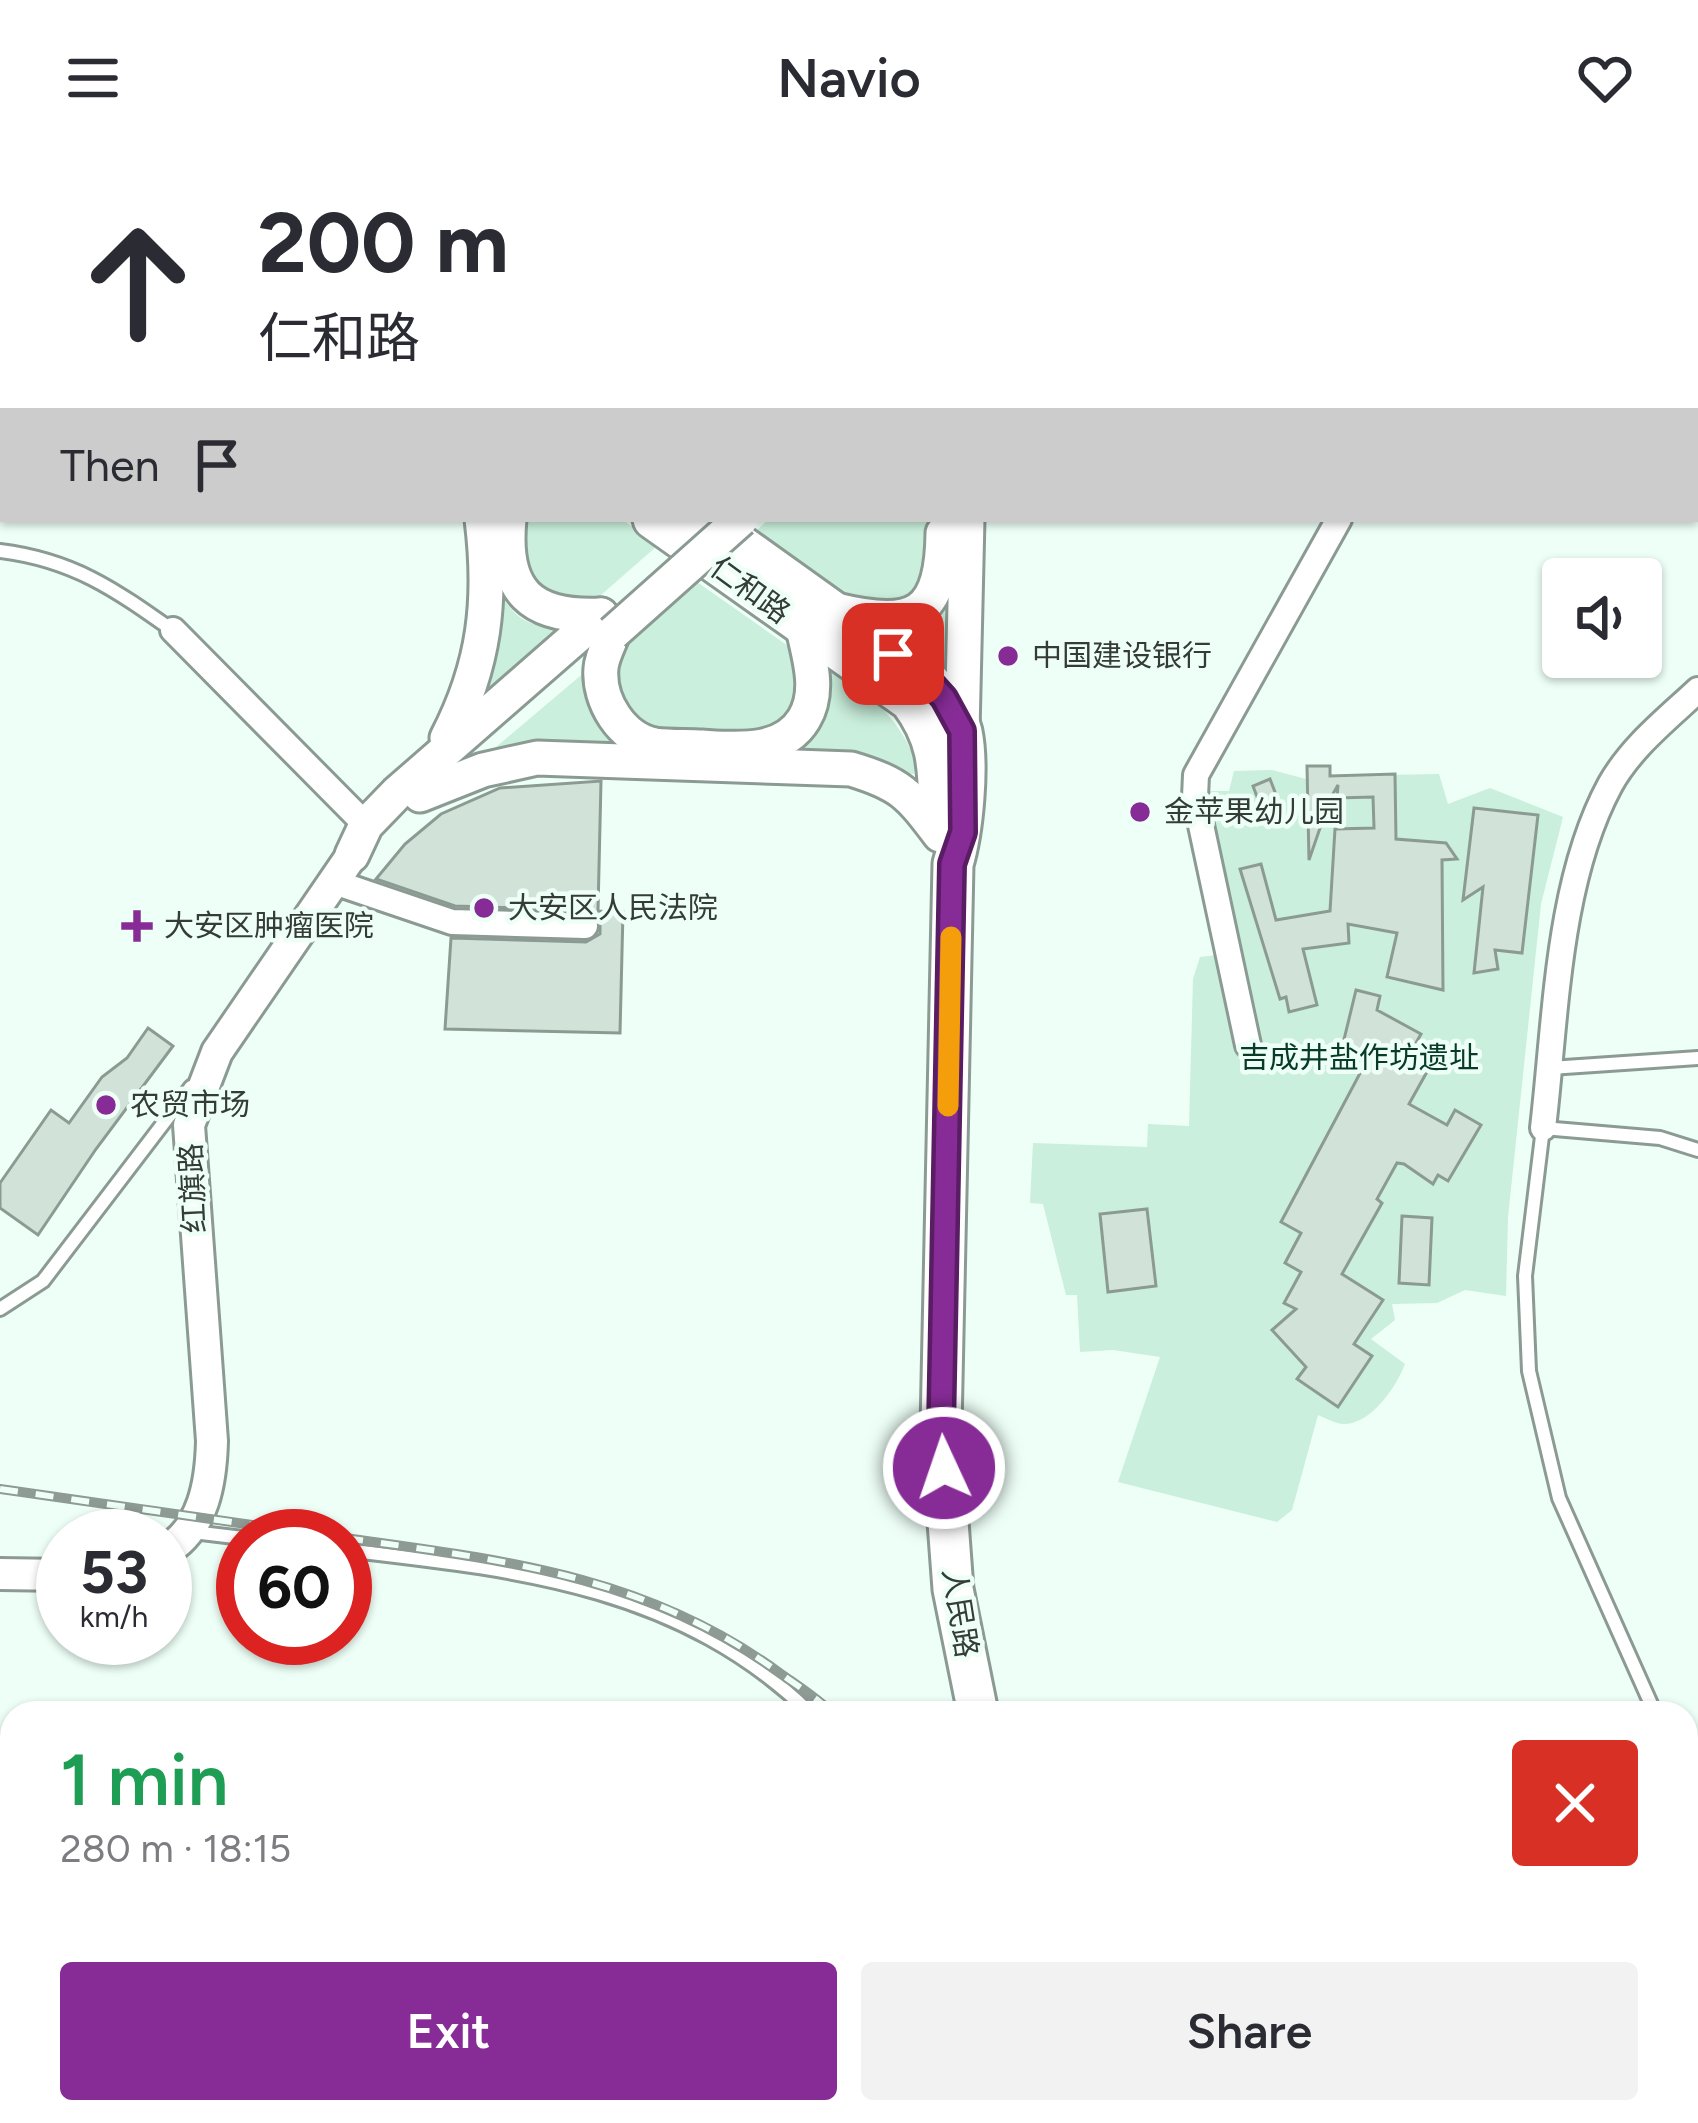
<!DOCTYPE html>
<meta charset="utf-8">
<style>
body{margin:0;font-family:Figtree,"Noto Sans SC",sans-serif;background:#f2f2f3;color:#2b2b33;height:100vh;display:flex;flex-direction:column;font-size:45px;white-space:nowrap}
*{box-sizing:border-box;margin:0}
p{font-size:39px;color:#7c7c81}
.icon{flex:none;width:66px;height:66px;fill:none;stroke:currentColor;stroke-width:2;stroke-linecap:round;stroke-linejoin:round}
.map{position:relative;flex:1;overflow:hidden}
.sheet{position:absolute;left:0px;top:1545px;width:1698px;height:423px;display:flex;flex-direction:column;background:#fff;border-radius:36px 36px 0 0;box-shadow:0 3px 9px #0004}
.sheet>*{flex:none}
.hud{position:absolute;left:0px;top:0px;width:1698px;height:366px;box-shadow:0 3px 9px #0004;background:#fff;color:#2b2b33;overflow:hidden}
.tools{position:absolute;left:1542px;top:402px;display:grid;gap:24px}
.tools a{display:grid;place-items:center;width:120px;height:120px;border-radius:12px;background:#fff;box-shadow:0 3px 9px #0004;font-size:60px}
.speed{position:absolute;left:36px;top:1353px;display:flex;gap:24px;font-size:60px;font-weight:700;text-align:center}
.speed>*{display:grid;place-content:center;width:156px;height:156px;border-radius:50%;background:#fff;box-shadow:0 3px 9px #0004;line-height:1}
.speed small{font-size:30px;font-weight:400}
.speed .limit{border:18px solid #d22;background:#fff;color:#111}
.pin{position:absolute;display:grid;place-items:center;width:102px;height:102px;color:#fff;margin:-51px;border-radius:24px;box-shadow:0 6px 18px #0006}
.me{position:absolute;width:132px;margin:-66px;rotate:357deg;stroke-linejoin:round;filter:drop-shadow(0 0 9px #0008)}
.turn{display:flex;align-items:center;gap:42px;height:252px;padding:0 60px;font-size:54px}
.turn .icon{width:156px;height:156px;stroke-width:2.5}
.turn b{display:block;font-size:84px;line-height:102px}
.then{display:flex;align-items:center;height:114px;padding:0 60px;background:#0003;gap:24px;font-size:45px}
.round{display:grid;place-items:center;flex:none;width:126px;height:126px;border-radius:12px;background:#f2f2f3}
.head{display:flex;align-items:center;justify-content:space-between;height:204px;padding:0 60px}
h1{font-size:72px;font-weight:600;line-height:90px;color:#1e9e55}
.button{display:flex;gap:24px;margin-top:auto;padding:24px 60px}
.button a{flex:1;height:138px;border-radius:12px;background:#872c97;color:#fff;font-size:48px;font-weight:600;line-height:138px;text-align:center}
.button a+a{background:#f2f2f3;color:#2b2b33}
header{display:flex;justify-content:space-between;align-items:center;height:156px;padding:0 60px;background:#fff;font-size:54px;font-weight:600}
.map>svg:first-child{display:block}
.green{fill:#caefdc}
.building{fill:#d1e2d9;stroke:#8b9b92;stroke-width:3}
.lines{fill:none;stroke-linecap:round;stroke-linejoin:round}
.service-casing{stroke:#8b9b93;stroke-width:18}
.minor-casing{stroke:#8b9b93;stroke-width:30}
.tertiary-casing{stroke:#8b9b93;stroke-width:36}
.secondary-casing{stroke:#8b9b93;stroke-width:39}
.primary-casing{stroke:#8b9b93;stroke-width:45}
.service{stroke:#fff;stroke-width:12}
.minor{stroke:#fff;stroke-width:24}
.tertiary{stroke:#fff;stroke-width:30}
.secondary{stroke:#fff;stroke-width:33}
.primary{stroke:#fff;stroke-width:39}
.rail-casing{stroke:#8e9a94;stroke-width:10}
.rail{stroke:#edfff6;stroke-width:6;stroke-dasharray:18;stroke-linecap:butt}
.secondary-bridge-casing{stroke:#8b9b93;stroke-width:39;stroke-linecap:butt}
.secondary-bridge{stroke:#fff;stroke-width:33}
.route-casing{stroke:#581d62;stroke-width:30}
.route{stroke:#872c97;stroke-width:21}
.slow{stroke:#f59e0b;stroke-width:21}
.poi-dot{fill:#872c97;stroke:#edfff6;stroke-width:4.5}
.labels{text-anchor:middle;stroke-width:9;stroke-linejoin:round;paint-order:stroke}
.street-label{font-size:30px;fill:#343b38;stroke:#edfff6}
.poi-label{font-size:30px;fill:#343b38;stroke:#edfff6;text-anchor:start}
.park-label{font-size:30px;fill:#083c29;stroke:#edfff6}
</style>
<header><svg class="icon" aria-label="menu" viewBox="0 0 24 24"><path d="M4 6h16M4 12h16M4 18h16"/></svg>Navio<svg class="icon" aria-label="heart" viewBox="0 0 24 24"><path d="M12 20l-8-8c-3-5 5-10 8-4 3-6 11-1 8 4z"/></svg></header>
<div class="map">
<svg width="1698" height="1967" viewBox="0 0 1698 1967">
<rect width="100%" height="100%" fill="#edfff6"/>
<g class="green">
<path d="M 521,363 L 622,363 L 657,390 L 593,446 L 572,450 L 528,428 Z"/>
<path d="M 769,363 L 933,363 L 933,402 L 916,433 L 896,446 L 849,444 L 757,374 Z"/>
<path d="M 697,426 L 791,492 C 799,523 802,567 762,576 C 749,579 730,576 716,576 C 699,576 677,579 661,575 C 624,565 607,518 627,485 C 639,466 678,441 697,426 Z"/>
<path d="M 500,435 C 515,465 528,469 560,473 L 483,541 Z"/>
<path d="M 952,440 L 950,516 L 902,474 L 929,465 Z"/>
<path d="M 827,502 C 864,533 901,562 917,609 L 914,618 L 783,603 C 827,575 834,553 827,502 Z"/>
<path d="M 586,515 L 632,595 L 489,597 Z"/>
<path d="M 1307,610 L 1330,610 L 1330,620 L 1439,618 L 1448,648 L 1490,632 L 1563,661 L 1541,748 L 1508,1061 L 1506,1140 L 1465,1134 L 1437,1147 L 1392,1148 L 1395,1164 L 1371,1183 L 1405,1208 C 1396,1231 1372,1267 1345,1268 C 1336,1268 1327,1263 1318,1259 L 1292,1354 L 1277,1366 L 1118,1326 L 1160,1201 L 1113,1194 L 1080,1196 L 1077,1139 L 1066,1139 L 1043,1048 L 1030,1047 L 1033,987 L 1147,991 L 1148,968 L 1189,970 L 1193,823 L 1200,801 L 1227,798 L 1206,635 L 1229,635 L 1234,615 L 1272,614 L 1306,623 Z"/>
<path d="M 0,1602 L 12,1615 L 12,1956 L 210,1956 L 212,1967 L 0,1967 Z"/>
</g>
<g class="building">
<path d="M 1307,610 L 1330,610 L 1330,620 L 1395,618 L 1396,683 L 1446,687 L 1457,703 L 1442,704 L 1443,834 L 1387,821 L 1397,777 L 1348,768 L 1349,787 L 1303,793 L 1317,849 L 1289,856 L 1286,841 L 1280,843 L 1240,713 L 1261,708 L 1276,764 L 1330,755 L 1335,673 L 1374,672 L 1373,641 L 1337,642 L 1338,629 L 1330,643 L 1309,704 Z"/>
<path d="M 1270,623 L 1278,644 L 1261,651 L 1253,630 Z"/>
<path d="M 601,625 L 598,755 L 623,756 L 620,877 L 445,873 L 451,782 L 586,786 L 600,778 L 600,763 L 586,754 L 455,750 L 376,723 L 405,688 L 441,658 L 500,632 Z"/>
<path d="M 1474,652 L 1538,659 L 1522,797 L 1495,794 L 1498,813 L 1474,817 L 1483,731 L 1463,744 Z"/>
<path d="M 1356,834 L 1380,840 L 1377,854 L 1421,878 L 1407,903 L 1428,914 L 1409,948 L 1447,969 L 1455,954 L 1481,969 L 1448,1025 L 1438,1019 L 1433,1028 L 1404,1008 L 1397,1007 L 1377,1043 L 1382,1047 L 1342,1118 L 1383,1144 L 1354,1188 L 1372,1200 L 1338,1251 L 1297,1223 L 1306,1211 L 1272,1174 L 1296,1153 L 1284,1147 L 1301,1116 L 1285,1107 L 1301,1077 L 1281,1066 L 1366,906 L 1340,900 Z"/>
<path d="M 148,872 L 173,890 L 96,993 L 38,1079 L 0,1052 L 0,1027 L 51,954 L 69,967 L 102,921 L 127,902 Z"/>
<path d="M 1147,1053 L 1156,1130 L 1108,1136 L 1100,1058 Z"/>
<path d="M 1402,1060 L 1432,1062 L 1429,1129 L 1399,1127 Z"/>
</g>
<g class="lines">
<defs>
<g id="service">
<path d="M 781,3 L 781,0"/>
<path d="M 0,107 L 3,109"/>
<path d="M 0,395 C 73,404 114,433 172,474"/>
<path d="M 1550,912 L 1698,902"/>
<path d="M 0,1153 L 43,1125 L 191,931"/>
<path d="M 193,1376 L 243,1382"/>
<path d="M 345,1394 C 517,1414 679,1430 810,1557"/>
<path d="M 1655,1557 L 1559,1342 L 1529,1215 L 1525,1120 L 1543,972 L 1660,982 L 1698,994"/>
<path d="M 1686,1624 L 1698,1649"/>
<path d="M 1017,1956 L 1021,1967"/>
<path d="M 872,1967 L 906,1956"/>
</g>
<g id="minor">
<path d="M 1464,0 L 1465,3"/>
<path d="M 1408,3 L 1416,0"/>
<path d="M 1695,141 L 1698,139"/>
<path d="M 173,474 L 366,669"/>
<path d="M 334,726 L 452,766 L 585,770"/>
<path d="M 1248,889 L 1195,641 L 1196,619 L 1339,363"/>
<path d="M 1543,972 C 1556,862 1557,727 1610,629 C 1631,591 1667,563 1698,534"/>
</g>
<g id="tertiary">
<path d="M 165,1395 C 204,1373 211,1325 212,1285 L 189,969 L 217,896 L 352,699"/>
<path d="M 0,1418 L 63,1419"/>
</g>
<g id="secondary">
<path d="M 974,3 L 974,0"/>
<path d="M 509,363 C 502,436 531,462 601,459"/>
<path d="M 836,454 C 914,473 942,460 943,377"/>
<path d="M 613,477 C 609,488 602,500 601,512 C 598,545 622,583 655,589 C 670,591 687,590 702,591 C 737,593 783,598 804,563 C 821,535 809,501 803,472"/>
<path d="M 962,575 L 967,363"/>
<path d="M 447,582 C 485,509 492,444 482,363"/>
<path d="M 420,639 L 483,614 L 537,602 L 851,613 C 901,628 909,638 940,679"/>
<path d="M 352,699 L 366,669 L 397,637 L 601,459"/>
</g>
<g id="primary">
<path d="M 140,0 L 144,3"/>
<path d="M 191,0 L 196,3"/>
<path d="M 653,363 L 910,545 C 937,581 938,608 939,651"/>
<path d="M 704,363 L 925,521 C 939,536 957,555 962,576 C 969,610 963,675 953,708 L 941,1272 L 953,1433 L 978,1557"/>
<path d="M 1101,1956 L 1104,1967"/>
</g>
</defs>
<use href="#service" class="service-casing"/>
<use href="#minor" class="minor-casing"/>
<use href="#tertiary" class="tertiary-casing"/>
<use href="#secondary" class="secondary-casing"/>
<use href="#primary" class="primary-casing"/>
<use href="#service" class="service"/>
<use href="#minor" class="minor"/>
<use href="#tertiary" class="tertiary"/>
<use href="#secondary" class="secondary"/>
<use href="#primary" class="primary"/>
<defs>
<g id="rail">
<path d="M 0,1333 L 330,1380"/>
<path d="M 345,1382 C 504,1404 648,1420 781,1518 C 798,1530 817,1542 832,1557"/>
<path d="M 1049,1956 L 1053,1967"/>
</g>
</defs>
<use href="#rail" class="rail-casing"/>
<use href="#rail" class="rail"/>
<defs>
<path id="secondary-bridge" d="M 613,477 L 741,363"/>
</defs>
<use href="#secondary-bridge" class="secondary-bridge-casing"/>
<use href="#secondary-bridge" class="secondary-bridge"/>
</g>
<g class="lines">
<defs>
<path id="route" d="M 893,498 L 925,521 L 944,542 L 962,575 L 963,676 L 952,708 L 941,1272 L 944,1312"/>
</defs>
<use href="#route" class="route-casing"/>
<use href="#route" class="route"/>
<path class="slow" d="M 948,950 L 951,781"/>
</g>
<g class="poi-dot">
<circle cx="1008" cy="500" r="12"/>
<circle cx="1140" cy="656" r="12"/>
<circle cx="484" cy="752" r="12"/>
<path d="M131 752h12v12h12v12h-12v12h-12v-12h-12v-12h12z"/>
<circle cx="106" cy="949" r="12"/>
</g>
<g class="labels">
<g class="street-label">
<text transform="translate(750 434) rotate(36)" y="10">仁和路</text>
<text transform="translate(193 1032) rotate(-93)" y="10">红旗路</text>
<text transform="translate(960 1457) rotate(81)" y="10">人民路</text>
</g>
<g class="poi-label">
<text x="1032" y="510">中国建设银行</text>
<text x="1164" y="666">金苹果幼儿园</text>
<text x="508" y="762">大安区人民法院</text>
<text x="164" y="780">大安区肿瘤医院</text>
<text x="130" y="959">农贸市场</text>
</g>
<g class="park-label">
<text x="1359" y="912">吉成井盐作坊遗址</text>
</g>
</g>
</svg>
<div class="tools">
<a><svg class="icon" aria-label="sound" viewBox="0 0 24 24"><path d="M4 9h4l5-4v14l-5-4H4zM17 9q2 3 0 6"/></svg></a>
</div>
<div class="speed"><div>53<small>km/h</small></div><div class="limit">60</div></div>
<div class="pin" style="left:893px;top:498px;background:#d93025"><svg class="icon" aria-label="arrive" viewBox="0 0 24 24"><path d="M6 21V4h12l-3 4 3 4H6"/></svg></div>
<svg class="me" style="left:944px;top:1312px" viewBox="-20 -20 40 40"><circle r="17" fill="#872c97" stroke="#fff" stroke-width="3"/><path d="M0-11L8 9 0 5-8 9z" fill="#fff"/></svg>
<div class="hud">
<div class="turn"><svg class="icon" aria-label="ahead" viewBox="0 0 24 24"><path d="M12 20V5M6 11l6-6 6 6"/></svg><div><b>200 m</b>仁和路</div></div>
<div class="then">Then<svg class="icon" aria-label="arrive" viewBox="0 0 24 24"><path d="M6 21V4h12l-3 4 3 4H6"/></svg></div>
</div>
<section class="sheet">
<div class="head"><div><h1>1 min</h1><p>280 m · 18:15</p></div><a class="round" style="background:#d93025;color:#fff"><svg class="icon" aria-label="close" viewBox="0 0 24 24"><path d="M6 6l12 12M18 6L6 18"/></svg></a></div>
<div class="button"><a>Exit</a><a>Share</a></div>
</section>
</div>
